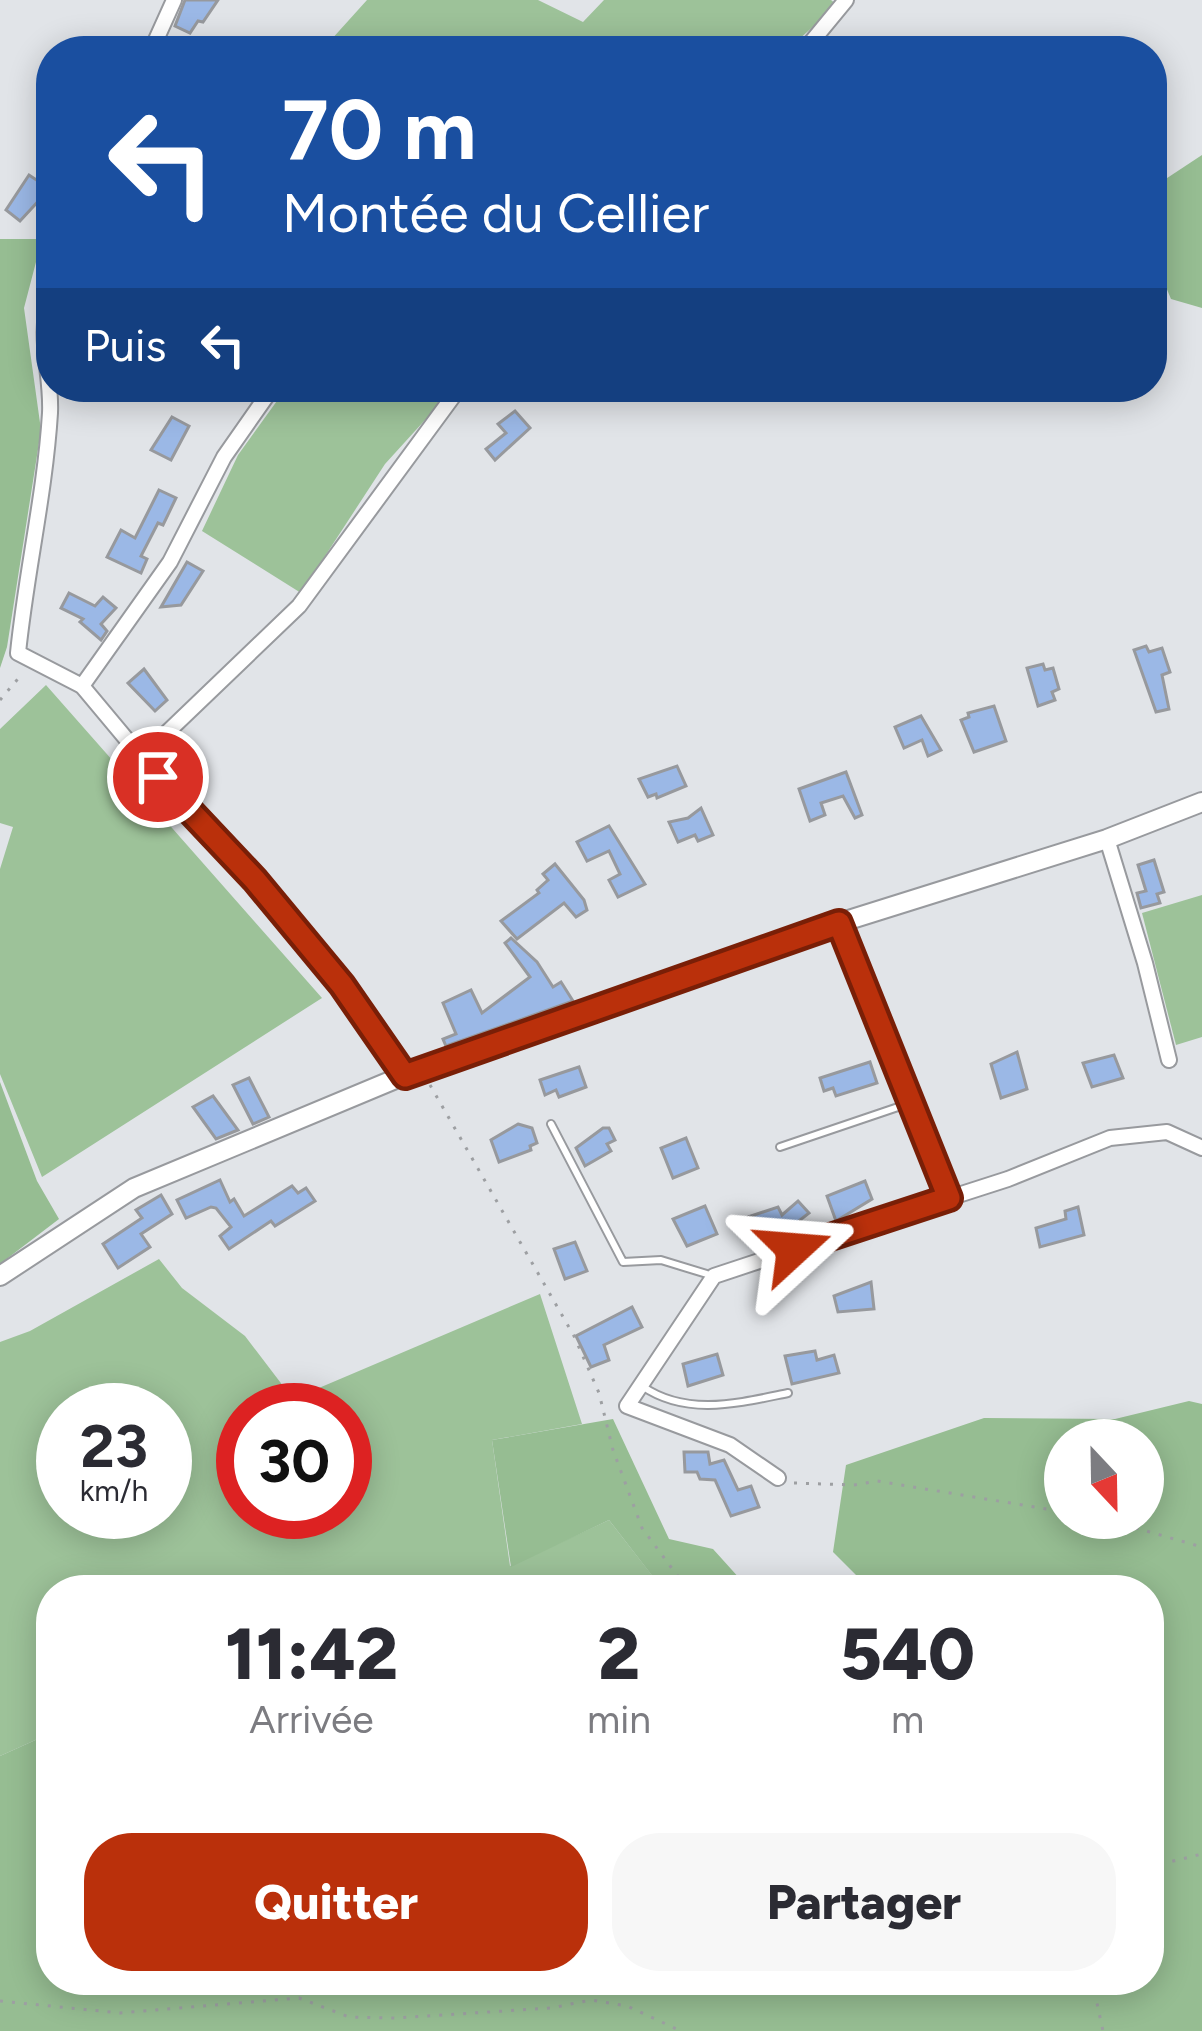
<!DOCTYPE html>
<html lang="fr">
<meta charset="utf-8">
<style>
body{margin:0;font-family:Figtree,sans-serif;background:#f7f7f7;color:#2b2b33;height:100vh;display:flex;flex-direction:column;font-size:45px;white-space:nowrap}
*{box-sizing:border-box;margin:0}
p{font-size:39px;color:#7c7c81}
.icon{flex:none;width:66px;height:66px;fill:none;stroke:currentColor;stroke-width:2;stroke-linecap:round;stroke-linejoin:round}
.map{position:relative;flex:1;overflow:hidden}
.sheet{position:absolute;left:36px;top:1575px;width:1128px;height:420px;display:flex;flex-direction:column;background:#fff;border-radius:48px;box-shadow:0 6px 30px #0003}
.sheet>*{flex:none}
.guide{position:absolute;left:36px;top:36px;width:1131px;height:366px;border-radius:48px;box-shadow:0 6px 30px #0003;background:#1a4fa0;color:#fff;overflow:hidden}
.needle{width:78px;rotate:158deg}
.controls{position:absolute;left:1044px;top:1419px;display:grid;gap:24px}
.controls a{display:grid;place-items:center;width:120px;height:120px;border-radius:50%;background:#fff;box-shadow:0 6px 30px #0003;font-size:60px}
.speed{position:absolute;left:36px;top:1383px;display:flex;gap:24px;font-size:60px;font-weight:700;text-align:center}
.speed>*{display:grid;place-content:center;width:156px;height:156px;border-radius:50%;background:#fff;box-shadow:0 6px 30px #0003;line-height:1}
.speed small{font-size:30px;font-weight:400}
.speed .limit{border:18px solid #d22;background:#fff;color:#111}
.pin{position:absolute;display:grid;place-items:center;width:102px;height:102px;color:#fff;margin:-51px;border:6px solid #fff;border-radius:50%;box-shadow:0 3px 12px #0007}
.me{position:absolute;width:132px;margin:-66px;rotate:71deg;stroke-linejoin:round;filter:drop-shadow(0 0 9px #0008)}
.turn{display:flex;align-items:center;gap:42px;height:252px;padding:0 48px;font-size:54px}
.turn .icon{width:156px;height:156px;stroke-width:2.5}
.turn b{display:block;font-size:84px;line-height:102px}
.then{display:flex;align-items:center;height:114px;padding:0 48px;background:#0003;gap:24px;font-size:45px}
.eta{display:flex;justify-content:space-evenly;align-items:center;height:204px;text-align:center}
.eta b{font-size:72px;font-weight:800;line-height:84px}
.action{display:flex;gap:24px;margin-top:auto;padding:24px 48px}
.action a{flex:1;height:138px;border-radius:48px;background:#ba300b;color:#fff;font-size:48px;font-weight:800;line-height:138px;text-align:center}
.action a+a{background:#f7f7f7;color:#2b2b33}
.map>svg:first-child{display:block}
.green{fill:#9dc299;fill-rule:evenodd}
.forest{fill:#96bd92;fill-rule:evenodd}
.building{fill:#9bb8e6;stroke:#97999d;stroke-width:3}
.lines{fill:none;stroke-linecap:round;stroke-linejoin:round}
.service-casing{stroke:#989a9e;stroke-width:10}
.minor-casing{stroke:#989a9e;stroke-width:18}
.secondary-casing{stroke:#989a9e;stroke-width:22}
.path{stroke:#9d9fa2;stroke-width:3;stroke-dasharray:3 9;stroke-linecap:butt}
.service{stroke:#fff;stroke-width:6}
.minor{stroke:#fff;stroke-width:14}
.secondary{stroke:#fff;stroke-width:18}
.route-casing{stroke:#791f07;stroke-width:30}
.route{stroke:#ba300b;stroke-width:21}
</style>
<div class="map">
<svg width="1202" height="2031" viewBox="0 0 1202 2031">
<rect width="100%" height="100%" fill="#e1e4e8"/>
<g class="green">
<path d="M 367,0 L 538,0 L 583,22 L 604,0 L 831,0 L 837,5 L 786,51 L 321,51 Z"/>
<path d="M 287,387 L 455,387 L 385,464 L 301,593 L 202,531 L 238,455 Z"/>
<path d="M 46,685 L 322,998 L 42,1177 L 0,1074 L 0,869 L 13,827 L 0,823 L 0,729 Z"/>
<path d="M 1202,895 L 1202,1037 L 1176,1045 L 1142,913 Z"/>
<path d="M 159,1259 L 182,1288 L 245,1336 L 293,1399 L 540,1294 L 582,1424 L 492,1440 L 510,1566 L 609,1520 L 658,1583 L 650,1590 L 51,1590 L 51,1733 L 0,1756 L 0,1342 L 30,1331 ZM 63,1410 L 165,1410 L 165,1512 L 63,1512 ZM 243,1410 L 345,1410 L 345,1512 L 243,1512 Z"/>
</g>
<g class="forest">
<path d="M 1202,155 L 1202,308 L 1171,299 C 1153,257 1147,233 1155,186 Z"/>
<path d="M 0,239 L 42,239 L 24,308 L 41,430 L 7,647 L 0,668 Z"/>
<path d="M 0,1082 L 37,1181 L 59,1219 L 0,1264 Z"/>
<path d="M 1189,1401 L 1202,1404 L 1202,2031 L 0,2031 L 0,1756 L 51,1733 L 51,1980 L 1149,1980 L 1149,1590 L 871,1590 L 833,1552 L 846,1465 L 984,1418 L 1115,1419 ZM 1143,1440 L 1143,1518 L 1065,1518 L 1065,1440 Z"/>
<path d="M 613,1419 L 669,1539 L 713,1549 L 750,1590 L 650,1590 L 657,1582 L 609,1520 L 511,1567 L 492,1440 Z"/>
</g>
<g class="building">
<path d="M 185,0 L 218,0 L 203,22 L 198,21 L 190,33 L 175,26 Z"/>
<path d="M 51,163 L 51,200 L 44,195 L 20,221 L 6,210 L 29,175 L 38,181 Z"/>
<path d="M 515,411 L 530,428 L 495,460 L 486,449 L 506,433 L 498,424 Z"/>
<path d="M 172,417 L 189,426 L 171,460 L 151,450 Z"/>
<path d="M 159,490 L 176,498 L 163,525 L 158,523 L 141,556 L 147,559 L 141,573 L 107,557 L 121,530 L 135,538 Z"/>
<path d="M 187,562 L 203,571 L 181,605 L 161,607 Z"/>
<path d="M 69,593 L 95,606 L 103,597 L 116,608 L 101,624 L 107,631 L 101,640 L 80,622 L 83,619 L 61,608 Z"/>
<path d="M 1146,646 L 1149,652 L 1162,648 L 1170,672 L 1162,675 L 1169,709 L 1156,712 L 1134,650 Z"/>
<path d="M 1043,664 L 1045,670 L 1053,668 L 1059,689 L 1052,692 L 1055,700 L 1038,706 L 1027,668 Z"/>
<path d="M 144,669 L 167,700 L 155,711 L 128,683 Z"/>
<path d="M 994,706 L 1006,741 L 974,752 L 961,720 L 969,717 L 968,713 Z"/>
<path d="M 921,716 L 941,750 L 928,756 L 922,740 L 904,748 L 895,727 Z"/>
<path d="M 677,766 L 686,786 L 657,798 L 656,794 L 648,797 L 639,779 Z"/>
<path d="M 846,772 L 862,815 L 855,818 L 843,796 L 821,803 L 825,815 L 810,821 L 799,789 Z"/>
<path d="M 701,808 L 713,835 L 698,841 L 695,835 L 678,842 L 669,822 L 688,818 Z"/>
<path d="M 609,826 L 645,884 L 618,897 L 609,880 L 620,874 L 609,851 L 587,861 L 577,842 Z"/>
<path d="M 1154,860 L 1164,892 L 1157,894 L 1160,903 L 1141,908 L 1137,893 L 1146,891 L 1138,865 Z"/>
<path d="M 555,864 L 584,900 L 587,910 L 576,917 L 564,903 L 517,939 L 501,921 L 539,893 L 537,890 L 548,880 L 543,874 Z"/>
<path d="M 511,938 L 537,962 L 553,987 L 561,982 L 573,1001 L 446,1046 L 443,1039 L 456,1034 L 443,1003 L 471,990 L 482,1013 L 530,977 L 505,943 Z"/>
<path d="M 1017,1052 L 1027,1089 L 1001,1098 L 991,1064 Z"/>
<path d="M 1114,1055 L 1123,1078 L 1092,1087 L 1083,1063 Z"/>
<path d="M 870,1062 L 877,1083 L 836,1096 L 833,1088 L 824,1091 L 820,1078 Z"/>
<path d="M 579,1067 L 586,1087 L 559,1097 L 556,1090 L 545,1095 L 540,1080 Z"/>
<path d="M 249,1078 L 269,1117 L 253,1124 L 233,1085 Z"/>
<path d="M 213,1096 L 238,1130 L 216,1139 L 193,1107 Z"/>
<path d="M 518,1124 L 532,1128 L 537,1143 L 530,1146 L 531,1150 L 499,1162 L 491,1140 Z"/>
<path d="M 603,1128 L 609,1128 L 615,1140 L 607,1144 L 611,1151 L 585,1166 L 576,1148 Z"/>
<path d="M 686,1138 L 698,1168 L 673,1178 L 661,1148 Z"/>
<path d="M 220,1180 L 230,1202 L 234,1199 L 244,1216 L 292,1186 L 298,1193 L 306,1188 L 315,1201 L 275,1226 L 271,1221 L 229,1249 L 220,1236 L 231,1227 L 216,1208 L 211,1207 L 186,1218 L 177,1200 Z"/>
<path d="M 865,1181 L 872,1199 L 836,1221 L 827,1196 Z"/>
<path d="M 161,1195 L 172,1214 L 141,1234 L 150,1247 L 118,1268 L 103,1244 L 142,1218 L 136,1210 Z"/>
<path d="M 798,1201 L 809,1213 L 800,1220 L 802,1228 L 768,1239 L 765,1229 L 755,1229 L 745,1218 L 778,1207 L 782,1215 Z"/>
<path d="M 705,1206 L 717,1234 L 687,1246 L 673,1219 Z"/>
<path d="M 1078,1207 L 1084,1235 L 1040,1247 L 1036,1228 L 1066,1219 L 1065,1211 Z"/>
<path d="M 575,1242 L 587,1271 L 565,1279 L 554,1249 Z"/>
<path d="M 871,1282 L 874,1309 L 838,1312 L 834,1296 Z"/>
<path d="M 632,1307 L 642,1327 L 604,1345 L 609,1360 L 591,1367 L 576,1336 Z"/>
<path d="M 815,1351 L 817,1360 L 834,1355 L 839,1373 L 792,1384 L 785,1356 Z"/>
<path d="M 717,1354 L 723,1375 L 688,1386 L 683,1364 Z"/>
<path d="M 684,1452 L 708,1452 L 710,1464 L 724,1460 L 738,1490 L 751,1486 L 759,1507 L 731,1516 L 715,1480 L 700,1479 L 697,1472 L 685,1472 Z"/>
</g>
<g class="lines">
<defs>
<g id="service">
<path d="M 551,1124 L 623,1262 L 661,1260 L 710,1275"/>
<path d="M 780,1147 L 907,1104"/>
<path d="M 642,1386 C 687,1417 739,1403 788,1393"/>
</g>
<g id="minor">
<path d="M 151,51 L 174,0"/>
<path d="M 804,51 L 846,0"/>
<path d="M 51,294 C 36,336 52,372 50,413 C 45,494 26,573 18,653 L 82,686 L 138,753 L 153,746 L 299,606 L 460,387"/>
<path d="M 82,686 L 170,562 L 224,457 L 273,387"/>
<path d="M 138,753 C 211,842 296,920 363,1014 C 377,1034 395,1054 405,1076"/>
<path d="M 1107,839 L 1145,963 L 1169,1060"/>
<path d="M 839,923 L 949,1198 L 1008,1179 L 1110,1138 L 1167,1132 L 1202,1148"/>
<path d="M 778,1478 L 730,1445 L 627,1406 L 714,1276 L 949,1198"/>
</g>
<path id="secondary" d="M 0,1276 L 134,1188 L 417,1070 L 839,923 L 1107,839 L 1202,802"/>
</defs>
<use href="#service" class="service-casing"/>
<use href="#minor" class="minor-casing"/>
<use href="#secondary" class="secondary-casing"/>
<g class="path">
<path d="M 572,51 L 572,50"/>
<path d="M 0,700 L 22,674"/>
<path d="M 430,1085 L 574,1336 L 599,1393 L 613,1450 L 642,1528 L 688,1590"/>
<path d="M 794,1483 L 854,1485 L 877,1481 L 1065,1512"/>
<path d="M 1101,1518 L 1202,1547"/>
<path d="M 1149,1867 L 1202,1854"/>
<path d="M 1092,1980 L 1103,2031"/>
<path d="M 0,2001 L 120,2013 L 299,1998 L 349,2017 L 395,2018 L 551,2008 L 591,2000 L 627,2006 L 681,2031"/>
</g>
<use href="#service" class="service"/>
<use href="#minor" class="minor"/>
<use href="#secondary" class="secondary"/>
</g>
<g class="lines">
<defs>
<path id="route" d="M 158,777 L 255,880 L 342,985 L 405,1076 L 839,923 L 949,1198 L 794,1249"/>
</defs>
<use href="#route" class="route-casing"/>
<use href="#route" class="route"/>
</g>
</svg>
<div class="controls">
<a><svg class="needle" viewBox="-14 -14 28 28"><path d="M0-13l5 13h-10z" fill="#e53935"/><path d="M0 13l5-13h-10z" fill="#7c7c81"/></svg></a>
</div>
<div class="speed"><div>23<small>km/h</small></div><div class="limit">30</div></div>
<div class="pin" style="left:158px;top:777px;background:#d93025"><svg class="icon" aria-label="arrive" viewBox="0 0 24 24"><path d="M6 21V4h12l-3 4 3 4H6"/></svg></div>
<svg class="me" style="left:794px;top:1249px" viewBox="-20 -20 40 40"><path d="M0-17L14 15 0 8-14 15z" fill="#ba300b" stroke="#fff" stroke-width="4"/></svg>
<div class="guide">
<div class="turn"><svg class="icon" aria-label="left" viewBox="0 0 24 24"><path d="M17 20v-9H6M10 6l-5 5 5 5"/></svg><div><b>70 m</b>Montée du Cellier</div></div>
<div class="then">Puis<svg class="icon" aria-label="left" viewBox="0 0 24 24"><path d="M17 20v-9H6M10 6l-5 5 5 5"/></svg></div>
</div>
<section class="sheet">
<div class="eta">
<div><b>11:42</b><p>Arrivée</p></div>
<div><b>2</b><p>min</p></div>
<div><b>540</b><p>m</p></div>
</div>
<div class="action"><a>Quitter</a><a>Partager</a></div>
</section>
</div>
